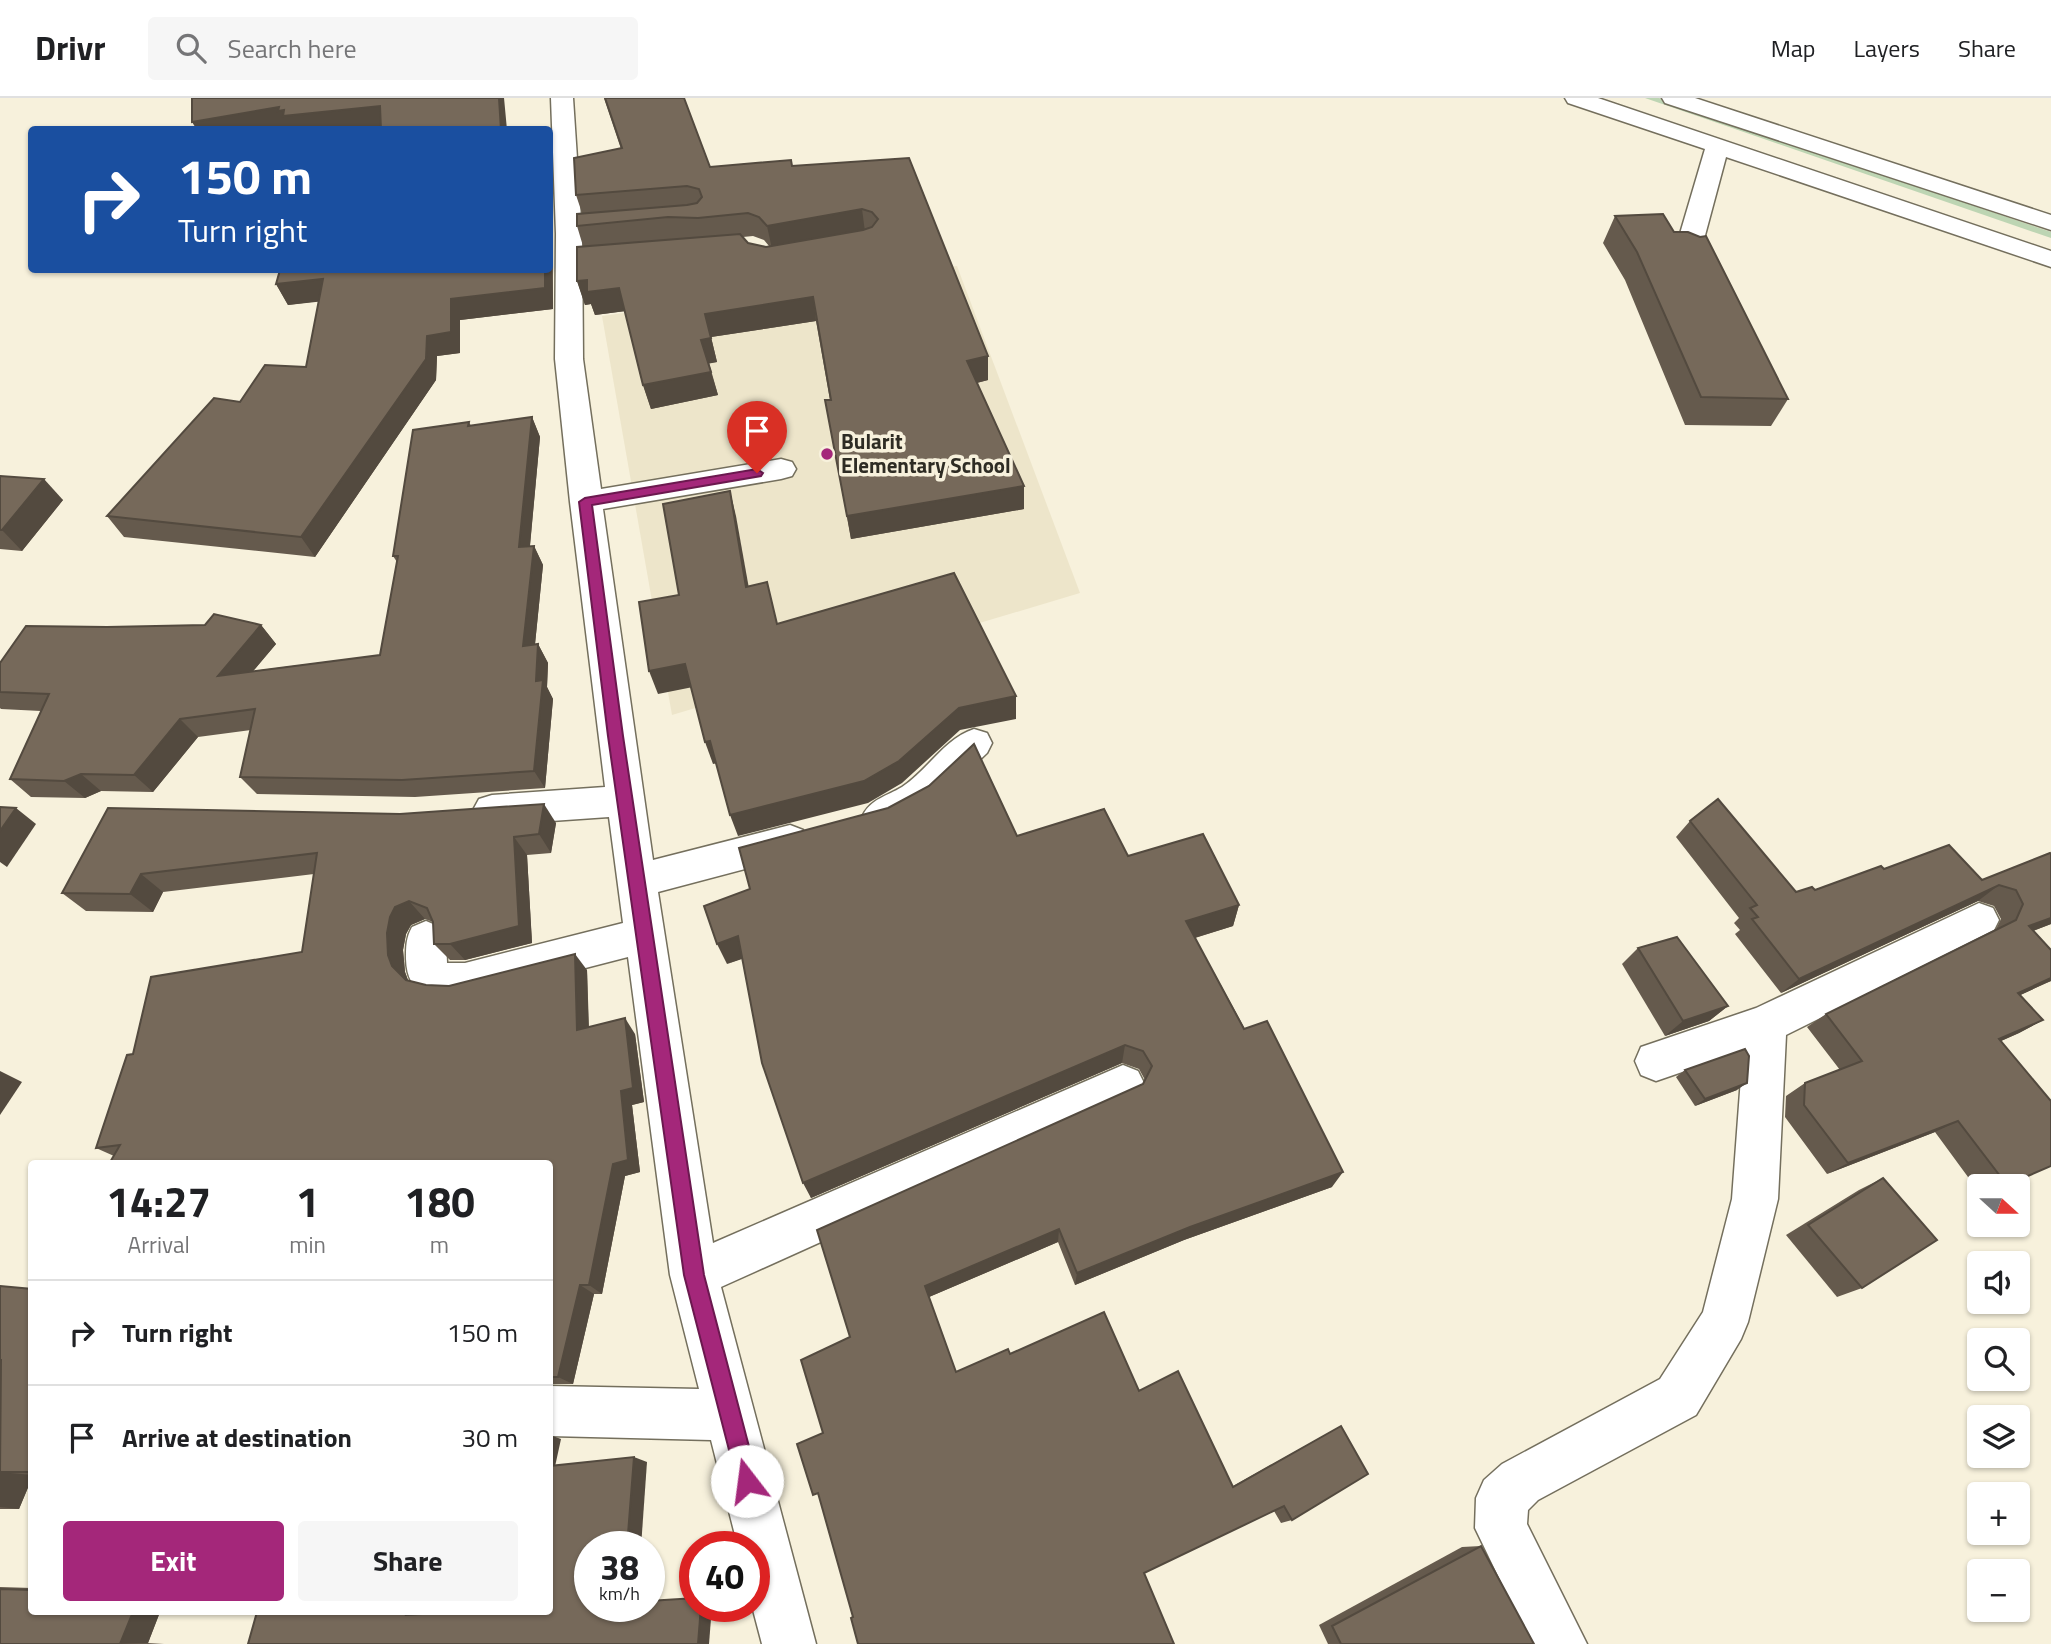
<!DOCTYPE html>
<meta charset="utf-8">
<style>
body{margin:0;font-family:"Titillium Web",sans-serif;background:#f6f6f6;color:#202124;height:100vh;display:flex;flex-direction:column;font-size:26px;white-space:nowrap}
*{box-sizing:border-box;margin:0}
p{font-size:23px;color:#757577}
.icon{flex:none;width:38px;height:38px;fill:none;stroke:currentColor;stroke-width:2;stroke-linecap:round;stroke-linejoin:round}
.map{position:relative;flex:1;overflow:hidden}
.drawer{position:absolute;left:28px;top:1062px;width:525px;height:455px;display:flex;flex-direction:column;background:#fff;border-radius:7px;box-shadow:0 2px 5px #0004}
.drawer>*{flex:none}
.top-card{position:absolute;left:28px;top:28px;width:525px;height:147px;border-radius:7px;box-shadow:0 2px 5px #0004;background:#1a4fa0;color:#fff;overflow:hidden}
.needle{width:46px;rotate:111deg}
.controls{position:absolute;left:1967px;top:1076px;display:grid;gap:14px}
.controls a{display:grid;place-items:center;width:63px;height:63px;border-radius:7px;background:#fff;box-shadow:0 2px 5px #0004;font-size:35px}
.speed{position:absolute;left:574px;top:1433px;display:flex;gap:14px;font-size:35px;font-weight:700;text-align:center}
.speed>*{display:grid;place-content:center;width:91px;height:91px;border-radius:50%;background:#fff;box-shadow:0 2px 5px #0004;line-height:1}
.speed small{font-size:18px;font-weight:400}
.speed .limit{border:10px solid #d22;background:#fff;color:#111}
.pin{position:absolute;display:grid;place-items:center;width:60px;height:60px;color:#fff;margin:-72px -30px;border-radius:50% 50% 50% 0;rotate:-45deg;box-shadow:0 0 7px #0007}
.pin .icon{rotate:45deg}
.me{position:absolute;width:77px;margin:-38px;rotate:345deg;stroke-linejoin:round;filter:drop-shadow(0 0 5px #0008)}
.turn{display:flex;align-items:center;gap:24px;height:147px;padding:0 35px;font-size:32px}
.turn .icon{width:91px;height:91px;stroke-width:2.5}
.turn b{display:block;font-size:49px;line-height:60px}
.eta{display:flex;justify-content:space-evenly;align-items:center;height:119px;text-align:center}
.eta b{font-size:42px;font-weight:700;line-height:49px}
.primary-button{display:flex;gap:14px;margin-top:auto;padding:14px 35px}
.primary-button a{flex:1;height:80px;border-radius:7px;background:#a4277a;color:#fff;font-size:28px;font-weight:700;line-height:80px;text-align:center}
.primary-button a+a{background:#f6f6f6;color:#202124}
ul{padding:0;list-style:none}
li{display:flex;align-items:center;gap:21px;height:105px;padding:0 35px;border-top:2px solid #e0e0e0}
li div{flex:1}
li b{display:block;font-size:26px}
li em{font-style:normal}
header{display:flex;align-items:center;gap:42px;box-sizing:border-box;height:98px;padding:0 35px;background:#fff;border-bottom:2px solid #e0e0e0}
header strong{font-size:33px}
nav{display:flex;gap:38px;margin-inline-start:auto;font-size:24px}
.search{width:490px;height:63px;background:#f6f6f6;display:flex;align-items:center;gap:18px;box-sizing:border-box;padding:0 24px;border-radius:7px;color:#757577;font-size:26px}
.map>svg:first-child{display:block}
.built{fill:#ede5ca}
.lines{fill:none;stroke-linecap:round;stroke-linejoin:round}
.stream{fill:#bdd5b3;fill-rule:evenodd}
.minor-casing{stroke:#746f5d;stroke-width:3}
.minor{fill:#fff;fill-rule:evenodd}
.wall{fill:#655a4d;fill-rule:evenodd}
.shaded-wall{fill:#534a3f}
.building{fill:#76695a;stroke:#534a3f;stroke-width:2}
.route{fill:#a4277a;stroke:#6b194f;stroke-width:2}
.poi-dot{fill:#a4277a;stroke:#f7f1dc;stroke-width:2.5}
.labels{text-anchor:middle;stroke-width:7;stroke-linejoin:round;paint-order:stroke}
.far-poi-label{font-size:21px;font-weight:bold;fill:#2e2c24;stroke:#f7f1dc;text-anchor:start}
</style>
<header>
<strong>Drivr</strong>
<div class="search"><svg class="icon" aria-label="search" viewBox="0 0 24 24"><circle cx="10" cy="10" r="6"/><path d="M15 15l6 6"/></svg>Search here</div>
<nav><a>Map</a><a>Layers</a><a>Share</a></nav>
</header>
<div class="map">
<svg width="2051" height="1546" viewBox="0 0 2051 1546">
<rect width="100%" height="100%" fill="#f7f1dc"/>
<path class="built" d="M 957,168 L 1080,495 L 672,617 L 602,218 Z"/>
<g class="lines">
<path class="stream" d="M 1645,0 L 1659,0 L 2051,134 L 2051,140 Z"/>
<defs>
<g id="minor">
<path d="M 551,0 L 573,0 L 582,136 L 583,261 L 601,391 L 781,361 L 792,364 L 796,371 L 792,378 L 781,381 L 603,411 L 653,762 L 790,727 L 803,732 L 809,743 L 803,754 L 790,759 L 658,794 L 713,1145 L 1123,967 L 1138,973 L 1145,987 L 1138,1001 L 721,1189 L 816,1546 L 762,1546 L 752,1508 L 754,1449 L 738,1449 L 711,1342 L 550,1338 L 550,1288 L 699,1291 L 670,1177 L 628,859 L 465,901 C 433,901 407,899 406,861 C 406,848 406,840 412,829 L 426,823 L 440,829 L 446,841 L 447,865 L 465,865 L 623,825 L 609,719 L 492,727 L 479,723 L 473,712 L 479,701 L 492,697 L 605,689 L 570,404 L 555,261 L 556,136 Z"/>
<path d="M 1565,0 L 1598,0 L 2051,153 L 2051,169 L 1726,59 L 1700,156 L 1696,161 L 1687,164 L 1678,161 L 1674,156 L 1705,51 L 1568,5 Z"/>
<path d="M 1662,0 L 1695,0 L 2051,117 L 2051,132 L 1665,5 Z"/>
<path d="M 974,631 L 987,635 L 992,645 L 987,655 L 930,709 L 882,732 L 869,728 L 863,717 C 871,701 887,698 902,689 C 928,672 944,641 974,631 Z"/>
<path d="M 1979,805 L 1993,810 L 1999,822 L 1993,834 L 1786,937 L 1778,1101 L 1748,1224 L 1741,1241 L 1696,1317 L 1538,1402 L 1528,1412 L 1527,1426 L 1587,1546 L 1531,1546 L 1475,1430 L 1476,1400 L 1484,1382 L 1502,1366 L 1660,1281 L 1703,1214 L 1732,1101 L 1743,953 L 1656,983 L 1641,977 L 1635,963 L 1641,949 L 1756,910 Z"/>
<path d="M 0,1267 L 32,1271 L 32,1321 L 0,1317 Z"/>
</g>
</defs>
<use href="#minor" class="minor-casing"/>
<use href="#minor" class="minor"/>
</g>
<g class="wall">
<path d="M 604,0 L 684,0 L 710,69 L 792,68 L 909,60 L 988,282 L 977,285 L 1024,411 L 851,441 L 825,302 L 830,302 L 816,223 L 711,239 L 717,264 L 709,265 L 718,297 L 651,311 L 643,287 L 625,213 L 595,217 L 591,206 L 585,207 L 577,183 L 583,148 L 577,128 L 582,115 L 576,97 L 621,51 ZM 753,138 L 764,142 L 769,148 L 766,149 L 748,145 L 743,139 Z"/>
<path d="M 552,89 L 553,211 L 460,222 L 460,255 L 437,258 L 436,282 L 315,459 L 124,439 L 107,418 L 240,304 L 306,269 L 319,203 L 288,207 L 276,186 Z"/>
<path d="M 1615,118 L 1788,301 L 1771,328 L 1685,327 L 1625,182 L 1603,145 Z"/>
<path d="M 532,319 L 540,339 L 530,448 L 534,448 L 543,467 L 535,546 L 538,546 L 548,565 L 547,589 L 553,601 L 545,690 L 415,699 L 257,696 L 240,679 L 251,632 L 198,639 L 153,694 L 101,693 L 85,700 L 31,699 L 10,681 L 41,613 L 1,611 L 0,610 L 0,565 L 107,529 L 261,527 L 276,546 L 253,573 L 380,557 L 397,464 L 393,458 L 469,324 L 471,328 Z"/>
<path d="M 0,378 L 63,402 L 22,453 L 0,451 Z"/>
<path d="M 108,710 L 556,725 L 551,755 L 527,757 L 532,845 L 465,862 L 450,862 L 434,846 L 433,824 L 425,821 L 411,827 L 406,836 L 403,852 L 405,874 L 408,882 L 426,887 L 449,888 L 587,872 L 589,929 L 635,936 L 644,1004 L 632,1007 L 640,1074 L 625,1078 L 602,1196 L 594,1196 L 573,1286 L 550,1286 L 550,1066 L 114,1058 L 96,1050 L 133,956 L 302,854 L 314,776 L 163,794 L 153,814 L 86,813 L 62,795 Z"/>
<path d="M 1690,723 L 1796,794 L 1815,792 L 1884,771 L 1982,782 L 2051,756 L 2051,826 L 2033,833 L 2051,852 L 2051,883 L 2020,897 L 2043,922 L 2019,935 L 2001,943 L 2051,1068 L 2004,1088 L 1979,1088 L 1979,1094 L 1935,1034 L 1827,1076 L 1785,1019 L 1786,998 L 1805,985 L 1840,972 L 1807,929 L 1826,916 L 1996,831 L 2001,821 L 1994,808 L 1978,803 L 1781,895 L 1735,836 L 1740,832 L 1734,825 L 1739,820 L 1676,739 Z"/>
<path d="M 1017,738 L 1128,758 L 1239,807 L 1233,828 L 1195,840 L 1332,1089 L 1184,1142 L 1075,1187 L 1058,1144 L 929,1199 L 956,1274 L 1010,1256 L 1139,1293 L 1233,1388 L 1341,1328 L 1292,1422 L 1281,1425 L 1274,1413 L 853,1519 L 823,1335 L 850,1239 L 1143,986 L 1145,982 L 1139,971 L 1122,965 L 811,1100 L 743,860 L 727,866 Z"/>
<path d="M 1638,850 L 1728,908 L 1709,923 L 1665,938 L 1622,866 Z"/>
<path d="M 1685,972 L 1737,992 L 1695,1008 L 1676,979 Z"/>
<path d="M 1883,1080 L 1862,1190 L 1837,1199 L 1786,1137 L 1859,1092 Z"/>
<path d="M 0,1188 L 32,1191 L 32,1380 L 19,1411 L 0,1411 L 1,1265 L 0,1265 Z"/>
<path d="M 1481,1448 L 1534,1546 L 1328,1546 L 1319,1527 L 1462,1449 Z"/>
<path d="M 0,1489 L 32,1490 L 32,1514 L 160,1514 L 148,1545 L 164,1546 L 0,1546 Z"/>
</g>
<g class="shaded-wall">
<path d="M 499,0 L 504,0 L 507,32 L 501,32 Z"/>
<path d="M 380,8 L 389,29 L 362,32 L 287,32 L 286,29 L 275,32 L 197,32 L 192,24 L 279,9 Z"/>
<path d="M 550,82 L 552,89 L 553,211 L 460,222 L 460,255 L 437,258 L 436,282 L 315,459 L 301,439 L 427,238 L 451,201 L 545,172 L 550,172 Z"/>
<path d="M 862,111 L 865,134 L 772,151 L 767,128 Z"/>
<path d="M 323,181 L 334,202 L 288,207 L 276,186 Z"/>
<path d="M 587,182 L 619,190 L 626,213 L 595,217 L 591,206 L 585,207 L 577,183 Z"/>
<path d="M 813,199 L 816,223 L 711,239 L 717,264 L 707,266 L 701,242 L 705,216 Z"/>
<path d="M 988,258 L 988,282 L 968,287 L 967,263 Z"/>
<path d="M 711,274 L 718,297 L 651,311 L 643,287 Z"/>
<path d="M 532,319 L 540,339 L 528,468 L 519,449 Z"/>
<path d="M 44,381 L 63,402 L 22,453 L 2,432 Z"/>
<path d="M 1024,388 L 1024,411 L 851,441 L 847,418 Z"/>
<path d="M 730,393 L 736,418 L 753,513 L 746,489 Z"/>
<path d="M 534,448 L 543,467 L 533,566 L 523,548 Z"/>
<path d="M 261,527 L 276,546 L 234,596 L 218,578 Z"/>
<path d="M 538,546 L 548,565 L 547,589 L 553,601 L 545,690 L 534,673 Z"/>
<path d="M 685,566 L 693,589 L 658,596 L 649,573 Z"/>
<path d="M 1016,598 L 1016,621 L 960,632 L 902,685 L 868,705 L 738,738 L 730,717 L 959,610 Z"/>
<path d="M 180,621 L 198,639 L 153,694 L 134,677 Z"/>
<path d="M 710,643 L 718,665 L 713,666 L 705,644 Z"/>
<path d="M 81,676 L 101,693 L 85,700 L 64,683 Z"/>
<path d="M 544,706 L 556,725 L 551,755 L 539,736 Z"/>
<path d="M 16,710 L 36,726 L 7,769 L 0,764 L 0,733 Z"/>
<path d="M 514,739 L 527,757 L 532,845 L 465,862 L 450,846 Z"/>
<path d="M 141,776 L 163,794 L 153,814 L 130,796 Z"/>
<path d="M 1999,787 L 1978,803 L 1781,895 L 1799,881 Z"/>
<path d="M 409,803 L 425,821 L 411,827 L 406,836 L 403,852 L 405,874 L 409,885 L 392,868 L 388,857 L 387,835 L 390,819 L 395,809 Z"/>
<path d="M 1239,807 L 1233,828 L 1181,844 L 1186,823 Z"/>
<path d="M 2051,820 L 2051,826 L 2006,843 L 2029,828 Z"/>
<path d="M 738,838 L 748,859 L 727,866 L 717,846 Z"/>
<path d="M 575,856 L 587,872 L 589,947 L 577,932 Z"/>
<path d="M 2051,880 L 2051,883 L 2046,885 L 1995,909 L 2018,895 Z"/>
<path d="M 1728,908 L 1709,923 L 1665,938 L 1683,923 Z"/>
<path d="M 625,920 L 635,936 L 644,1004 L 632,1007 L 640,1074 L 625,1078 L 602,1196 L 589,1187 L 613,1066 L 621,993 Z"/>
<path d="M 2043,922 L 2019,935 L 1976,954 L 1999,941 Z"/>
<path d="M 1125,947 L 1122,965 L 811,1100 L 803,1085 Z"/>
<path d="M 0,973 L 22,984 L 0,1017 Z"/>
<path d="M 1747,985 L 1737,992 L 1695,1008 L 1705,1001 Z"/>
<path d="M 1958,1023 L 1935,1034 L 1827,1076 L 1848,1065 Z"/>
<path d="M 1343,1074 L 1332,1089 L 1184,1142 L 1075,1187 L 1077,1175 L 1190,1129 Z"/>
<path d="M 1059,1131 L 1058,1144 L 929,1199 L 925,1188 Z"/>
<path d="M 580,1187 L 594,1196 L 573,1286 L 558,1279 Z"/>
<path d="M 550,1337 L 561,1341 L 554,1373 L 550,1372 Z"/>
<path d="M 634,1359 L 647,1364 L 641,1449 L 627,1449 Z"/>
<path d="M 0,1374 L 32,1377 L 32,1380 L 19,1411 L 0,1409 Z"/>
<path d="M 701,1508 L 712,1508 L 709,1546 L 698,1546 Z"/>
<path d="M 133,1514 L 160,1514 L 148,1545 L 120,1546 Z"/>
<path d="M 407,1514 L 429,1514 L 428,1516 L 406,1517 Z"/>
</g>
<g class="building">
<path d="M 192,0 L 499,0 L 501,32 L 381,32 L 380,8 L 283,18 L 284,12 L 278,13 L 279,9 L 192,24 Z"/>
<path d="M 605,0 L 684,0 L 710,69 L 791,62 L 792,68 L 909,60 L 988,258 L 967,263 L 1024,388 L 847,418 L 825,302 L 831,302 L 813,199 L 705,216 L 711,240 L 701,242 L 711,274 L 643,287 L 619,190 L 587,194 L 587,182 L 577,183 L 577,149 L 740,136 L 748,145 L 766,149 L 863,132 L 872,129 L 878,121 L 872,114 L 862,111 L 767,128 L 759,119 L 748,115 L 698,120 L 668,119 L 577,128 L 577,116 L 687,107 L 697,105 L 702,99 L 699,91 L 687,88 L 576,97 L 574,60 L 622,50 Z"/>
<path d="M 1663,116 L 1674,134 L 1688,134 L 1700,139 L 1706,138 L 1788,301 L 1701,299 L 1637,154 L 1615,118 Z"/>
<path d="M 280,172 L 545,172 L 545,190 L 451,201 L 451,234 L 427,238 L 426,261 L 301,439 L 107,418 L 214,300 L 240,304 L 265,267 L 306,269 L 323,181 L 276,186 Z"/>
<path d="M 532,319 L 519,449 L 534,448 L 523,548 L 538,546 L 536,583 L 543,582 L 534,673 L 402,682 L 240,679 L 255,611 L 180,621 L 134,677 L 81,676 L 64,683 L 10,681 L 49,596 L 0,594 L 0,565 L 26,528 L 107,529 L 205,527 L 214,516 L 261,527 L 218,578 L 380,557 L 398,458 L 393,458 L 413,332 L 469,324 L 468,328 Z"/>
<path d="M 0,378 L 44,381 L 2,432 L 0,432 Z"/>
<path d="M 730,393 L 746,489 L 767,484 L 777,526 L 954,475 L 1016,598 L 959,610 L 899,663 L 864,683 L 730,717 L 710,643 L 705,644 L 685,566 L 649,573 L 639,504 L 679,497 L 663,406 Z"/>
<path d="M 974,646 L 1017,738 L 1104,711 L 1128,758 L 1203,736 L 1239,807 L 1186,823 L 1244,931 L 1267,923 L 1343,1074 L 1190,1129 L 1077,1175 L 1059,1131 L 925,1188 L 956,1274 L 1008,1251 L 1010,1256 L 1104,1214 L 1139,1293 L 1178,1273 L 1233,1389 L 1341,1328 L 1368,1376 L 1292,1422 L 1284,1408 L 1144,1475 L 1174,1546 L 858,1546 L 851,1520 L 853,1519 L 818,1395 L 813,1397 L 797,1346 L 823,1335 L 801,1262 L 850,1239 L 817,1132 L 1143,986 L 1152,968 L 1143,953 L 1125,947 L 803,1085 L 762,965 L 738,838 L 717,846 L 704,808 L 750,791 L 739,750 L 888,710 L 929,688 Z"/>
<path d="M 1718,701 L 1796,794 L 1812,789 L 1815,792 L 1881,768 L 1884,771 L 1949,747 L 1982,782 L 2050,755 L 2051,756 L 2051,820 L 2029,828 L 2051,852 L 2051,880 L 2018,895 L 2043,922 L 1999,941 L 2051,1003 L 2051,1068 L 2007,1087 L 1958,1023 L 1848,1065 L 1804,1007 L 1805,985 L 1862,963 L 1826,916 L 2016,822 L 2023,806 L 2016,792 L 1999,787 L 1799,881 L 1752,821 L 1758,819 L 1750,810 L 1757,807 L 1690,723 Z"/>
<path d="M 544,706 L 539,736 L 514,739 L 519,828 L 450,846 L 434,846 L 433,824 L 427,810 L 409,803 L 395,809 L 390,819 L 387,835 L 388,857 L 392,868 L 406,882 L 426,887 L 449,888 L 575,856 L 577,932 L 625,920 L 633,990 L 621,993 L 628,1062 L 613,1066 L 589,1187 L 580,1187 L 558,1279 L 550,1279 L 550,1066 L 109,1066 L 120,1047 L 96,1050 L 127,957 L 133,956 L 151,879 L 302,854 L 317,755 L 141,776 L 130,796 L 62,795 L 108,710 L 400,716 Z"/>
<path d="M 0,709 L 16,710 L 0,733 Z"/>
<path d="M 1677,839 L 1728,908 L 1683,923 L 1638,850 Z"/>
<path d="M 1745,951 L 1749,958 L 1747,985 L 1705,1001 L 1685,972 Z"/>
<path d="M 1883,1080 L 1937,1142 L 1862,1190 L 1808,1127 Z"/>
<path d="M 0,1188 L 32,1191 L 32,1374 L 0,1374 L 1,1262 L 0,1262 Z"/>
<path d="M 634,1359 L 627,1449 L 590,1449 L 590,1508 L 649,1508 L 649,1503 L 695,1500 L 695,1508 L 701,1508 L 698,1546 L 248,1546 L 257,1514 L 407,1514 L 406,1517 L 458,1514 L 550,1514 L 550,1368 Z"/>
<path d="M 1481,1448 L 1534,1546 L 1341,1546 L 1332,1528 Z"/>
<path d="M 0,1491 L 32,1492 L 32,1514 L 133,1514 L 120,1546 L 0,1546 Z"/>
</g>
<path class="route" d="M 757,371 L 763,375 L 761,378 L 592,407 L 623,638 L 704,1177 L 758,1383 L 755,1391 L 747,1394 L 740,1391 L 737,1383 L 684,1177 L 608,638 L 579,404 L 585,400 Z"/>
<circle class="poi-dot" cx="827" cy="356" r="7"/>
<g class="labels">
<g class="far-poi-label">
<text x="841" y="351">Bularit<tspan x="841" dy="24">Elementary School</tspan></text>
</g>
</g>
</svg>
<div class="controls">
<a><svg class="needle" viewBox="-14 -14 28 28"><path d="M0-13l5 13h-10z" fill="#e53935"/><path d="M0 13l5-13h-10z" fill="#757577"/></svg></a>
<a><svg class="icon" aria-label="sound" viewBox="0 0 24 24"><path d="M4 9h4l5-4v14l-5-4H4zM17 9q2 3 0 6"/></svg></a>
<a><svg class="icon" aria-label="search" viewBox="0 0 24 24"><circle cx="10" cy="10" r="6"/><path d="M15 15l6 6"/></svg></a>
<a><svg class="icon" aria-label="layers" viewBox="0 0 24 24"><path d="M12 4l9 5-9 5-9-5zM3 14l9 5 9-5"/></svg></a>
<a>+</a>
<a>−</a>
</div>
<div class="speed"><div>38<small>km/h</small></div><div class="limit">40</div></div>
<div class="pin" style="left:757px;top:375px;background:#d93025"><svg class="icon" aria-label="arrive" viewBox="0 0 24 24"><path d="M6 21V4h12l-3 4 3 4H6"/></svg></div>
<svg class="me" style="left:747px;top:1383px" viewBox="-20 -20 40 40"><circle r="19" fill="#fff"/><path d="M0-13L10 11 0 6-10 11z" fill="#a4277a"/></svg>
<div class="top-card">
<div class="turn"><svg class="icon" aria-label="right" viewBox="0 0 24 24"><path d="M7 20v-9h11M14 6l5 5-5 5"/></svg><div><b>150 m</b>Turn right</div></div>
</div>
<section class="drawer">
<div class="eta">
<div><b>14:27</b><p>Arrival</p></div>
<div><b>1</b><p>min</p></div>
<div><b>180</b><p>m</p></div>
</div>
<ul>
<li><svg class="icon" aria-label="right" viewBox="0 0 24 24"><path d="M7 20v-9h11M14 6l5 5-5 5"/></svg><div><b>Turn right</b></div><em>150 m</em></li>
<li><svg class="icon" aria-label="arrive" viewBox="0 0 24 24"><path d="M6 21V4h12l-3 4 3 4H6"/></svg><div><b>Arrive at destination</b></div><em>30 m</em></li>
</ul>
<div class="primary-button"><a>Exit</a><a>Share</a></div>
</section>
</div>
